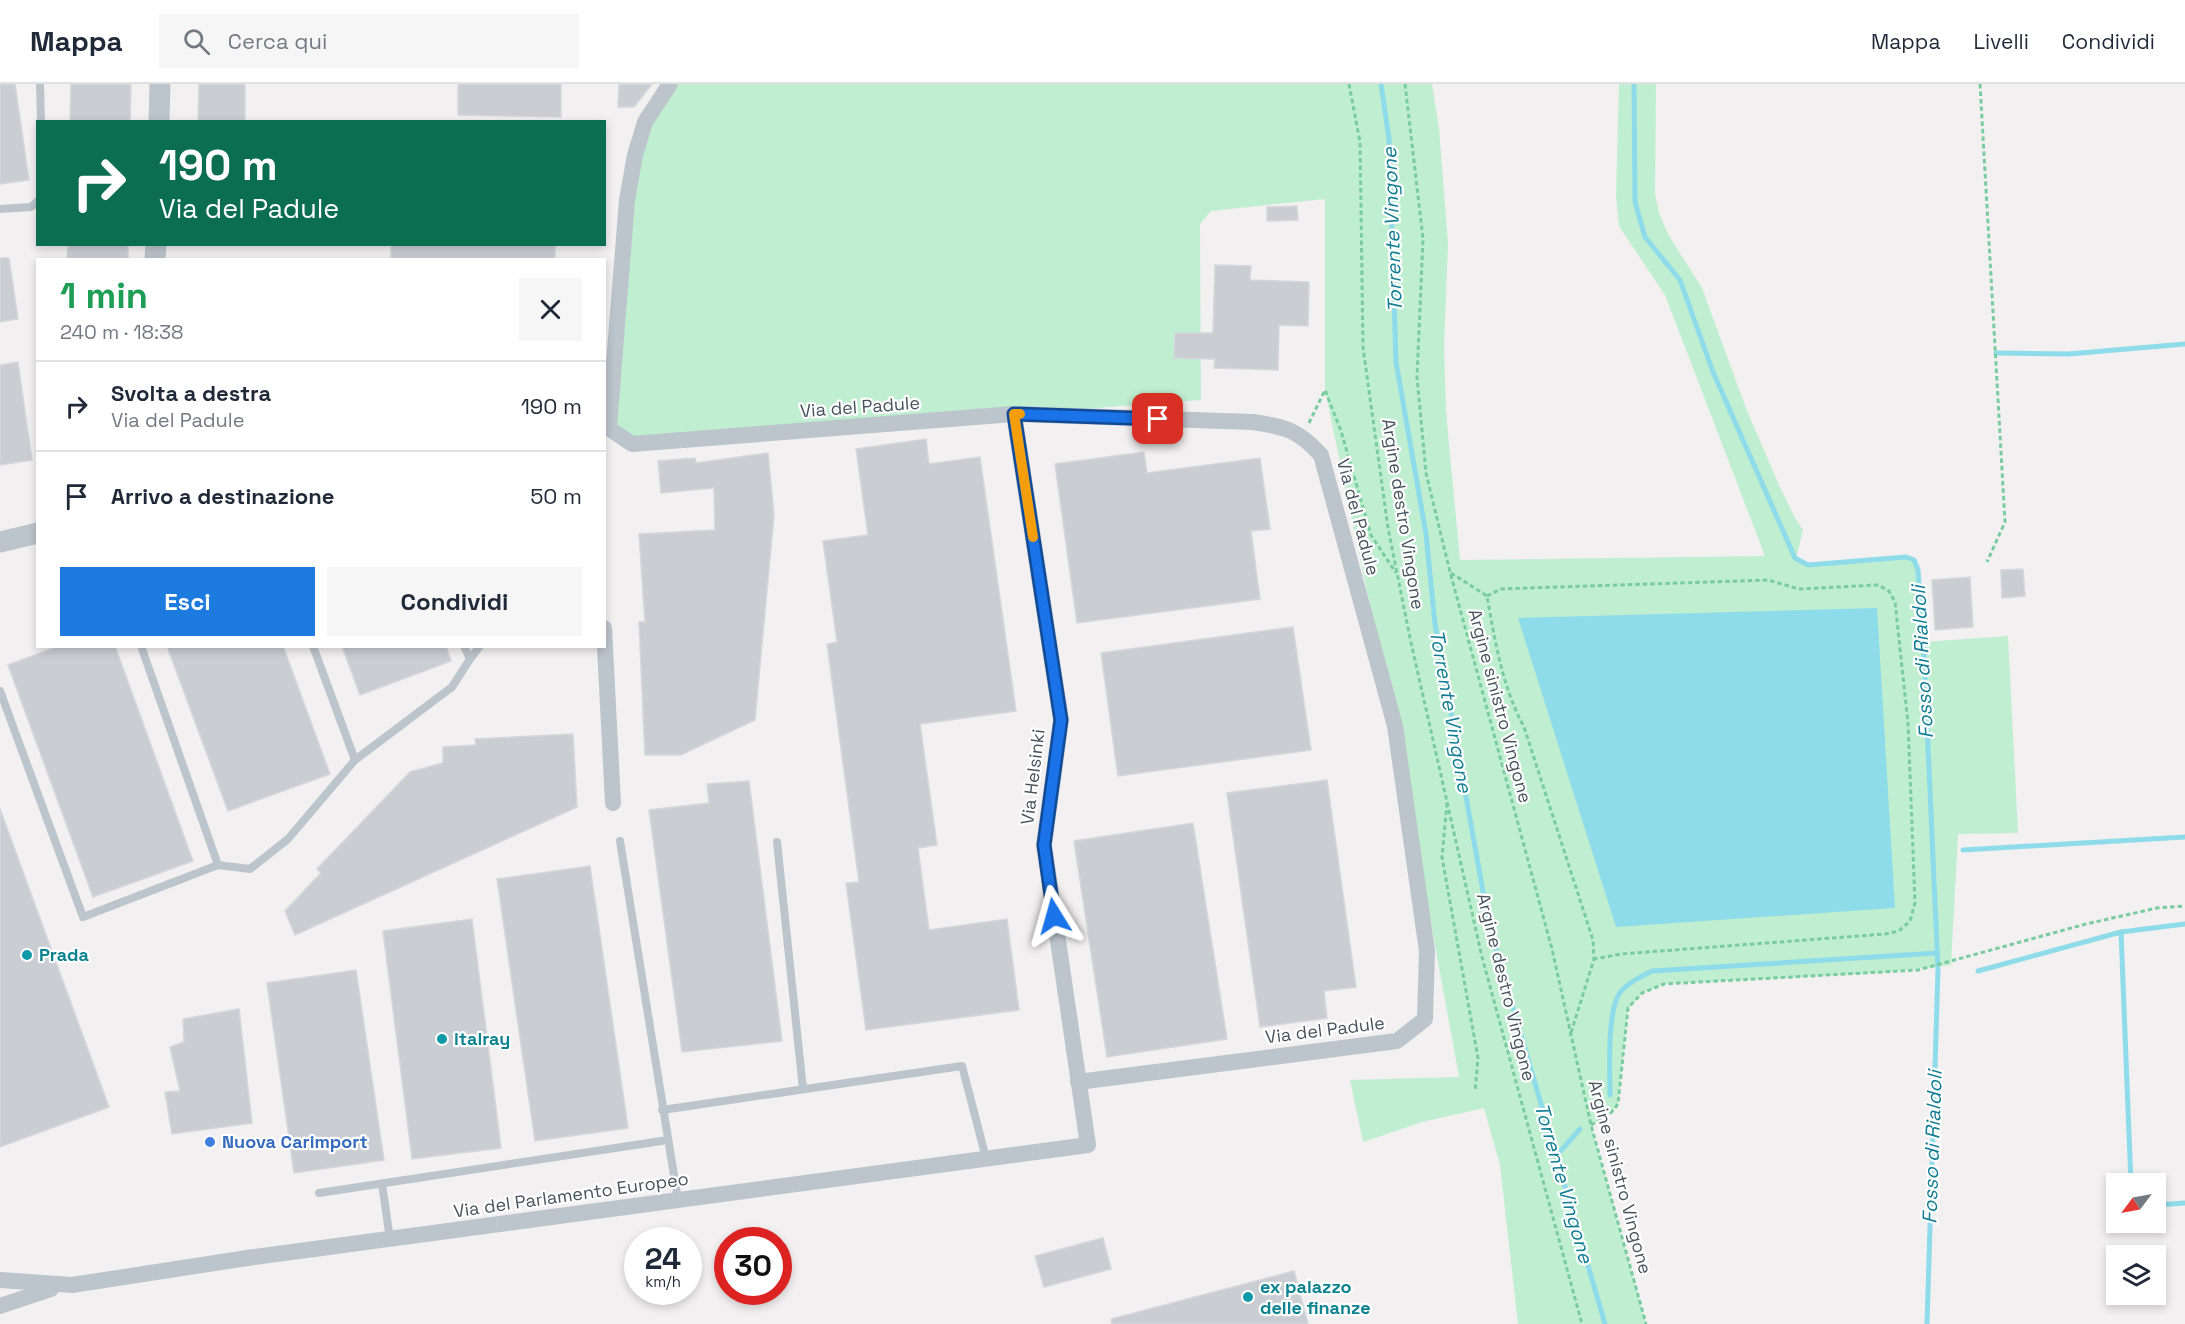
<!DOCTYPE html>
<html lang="it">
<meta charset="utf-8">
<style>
body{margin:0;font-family:"Space Grotesk",sans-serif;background:#f6f6f7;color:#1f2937;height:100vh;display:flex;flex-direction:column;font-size:22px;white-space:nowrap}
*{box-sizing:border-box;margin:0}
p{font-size:20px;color:#747a83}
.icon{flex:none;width:33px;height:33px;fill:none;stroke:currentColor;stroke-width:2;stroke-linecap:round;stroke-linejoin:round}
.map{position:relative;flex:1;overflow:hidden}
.side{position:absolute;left:36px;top:174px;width:570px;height:390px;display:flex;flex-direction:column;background:#fff;border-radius:0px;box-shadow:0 3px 9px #0003}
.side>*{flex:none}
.banner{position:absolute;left:36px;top:36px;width:570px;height:126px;border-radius:0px;box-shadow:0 3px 9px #0003;background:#0b6e4f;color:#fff;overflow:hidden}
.needle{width:39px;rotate:238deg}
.controls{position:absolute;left:2106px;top:1089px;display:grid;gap:12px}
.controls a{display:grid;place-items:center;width:60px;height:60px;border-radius:0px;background:#fff;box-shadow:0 3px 9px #0003;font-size:30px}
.speed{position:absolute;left:624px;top:1143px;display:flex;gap:12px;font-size:30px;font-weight:700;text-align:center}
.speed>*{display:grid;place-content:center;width:78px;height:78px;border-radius:50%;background:#fff;box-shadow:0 3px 9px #0003;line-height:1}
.speed small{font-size:15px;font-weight:400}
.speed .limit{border:9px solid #d22;background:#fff;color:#111}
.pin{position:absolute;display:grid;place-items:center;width:51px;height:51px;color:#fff;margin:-26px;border-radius:12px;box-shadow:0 3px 9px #0006}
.me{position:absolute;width:66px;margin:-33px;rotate:352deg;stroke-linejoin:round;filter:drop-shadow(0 0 4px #0008)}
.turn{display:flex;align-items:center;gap:21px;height:126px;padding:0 24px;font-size:27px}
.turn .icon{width:78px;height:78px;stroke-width:2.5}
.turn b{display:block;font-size:42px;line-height:51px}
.round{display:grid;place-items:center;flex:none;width:63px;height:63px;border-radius:0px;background:#f6f6f7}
.summary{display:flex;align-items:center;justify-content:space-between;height:102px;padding:0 24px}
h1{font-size:36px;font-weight:700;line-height:45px;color:#1e9e55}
.cta{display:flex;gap:12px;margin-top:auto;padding:12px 24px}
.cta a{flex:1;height:69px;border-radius:0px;background:#1d7bdf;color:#fff;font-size:24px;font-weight:700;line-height:69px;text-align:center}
.cta a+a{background:#f6f6f7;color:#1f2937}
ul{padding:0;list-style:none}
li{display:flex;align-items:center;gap:18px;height:90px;padding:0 24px;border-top:2px solid #e0e1e3}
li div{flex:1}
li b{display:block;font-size:22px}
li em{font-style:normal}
header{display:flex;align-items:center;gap:36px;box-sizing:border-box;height:84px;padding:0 30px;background:#fff;border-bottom:2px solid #e0e1e3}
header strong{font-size:28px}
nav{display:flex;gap:33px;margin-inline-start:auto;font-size:21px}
.search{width:420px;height:54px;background:#f6f6f7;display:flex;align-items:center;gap:15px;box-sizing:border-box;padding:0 21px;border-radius:0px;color:#747a83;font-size:22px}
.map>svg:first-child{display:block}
.green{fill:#c0eed0}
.water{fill:#8edcea}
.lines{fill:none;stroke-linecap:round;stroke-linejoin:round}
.stream{stroke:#8edcea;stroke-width:5}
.building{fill:#cacdd2;stroke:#d4d7db;stroke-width:1.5}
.path{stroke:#79cc9f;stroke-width:3;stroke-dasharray:4.5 3;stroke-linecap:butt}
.service{stroke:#bcc5cc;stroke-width:8}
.minor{stroke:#bcc5cc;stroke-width:16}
.tertiary{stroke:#bcc5cc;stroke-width:21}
.route-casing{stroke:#114b97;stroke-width:15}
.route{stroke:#1a73e8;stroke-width:10}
.slow{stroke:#f59e0b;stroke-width:10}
.culture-dot{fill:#0f9aa8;stroke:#fff;stroke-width:2}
.shop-dot{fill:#3f7fe0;stroke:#fff;stroke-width:2}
.labels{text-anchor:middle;stroke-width:4.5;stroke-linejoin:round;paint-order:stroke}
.street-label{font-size:18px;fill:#48545d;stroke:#fff}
.culture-label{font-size:18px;font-weight:bold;fill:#0d838f;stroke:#fff;text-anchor:start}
.shop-label{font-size:18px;font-weight:bold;fill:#366cbe;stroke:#fff;text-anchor:start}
.water-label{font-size:20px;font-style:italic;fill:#107d92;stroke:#fff}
</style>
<header>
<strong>Mappa</strong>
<div class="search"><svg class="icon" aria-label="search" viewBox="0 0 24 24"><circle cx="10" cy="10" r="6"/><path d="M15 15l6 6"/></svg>Cerca qui</div>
<nav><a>Mappa</a><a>Livelli</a><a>Condividi</a></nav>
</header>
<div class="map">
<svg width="2185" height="1240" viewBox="0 0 2185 1240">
<rect width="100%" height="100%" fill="#f2f0f0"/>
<path class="green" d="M 662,0 L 1432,0 L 1439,44 L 1448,159 L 1444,260 L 1446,328 L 1460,476 L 1765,472 L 1665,211 L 1619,142 L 1616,112 L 1619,0 L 1656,0 L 1655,110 L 1660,132 L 1669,152 L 1702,204 L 1747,327 L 1779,401 L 1794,432 L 1803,446 L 1796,474 L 1808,481 L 1906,473 L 1914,476 L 1918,486 L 1923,558 L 2008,552 L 2018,749 L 1958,750 L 1951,881 L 1878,889 L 1664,900 L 1642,909 L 1628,925 L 1618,1020 L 1610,1030 L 1591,1041 L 1646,1240 L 1518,1240 L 1500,1081 L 1484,1024 L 1422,1038 L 1363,1058 L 1350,996 L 1459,993 L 1395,642 L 1325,306 L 1325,115 L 1211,127 L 1200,140 L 1201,316 L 632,360 L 609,342 L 627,116 Z"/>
<path class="water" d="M 1877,524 L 1895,824 L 1616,843 L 1518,534 Z"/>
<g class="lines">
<g class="stream">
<path d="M 1381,0 L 1389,55 L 1396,278 L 1426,450 L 1435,540 L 1489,841 L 1605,1240"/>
<path d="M 1634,0 L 1635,118 L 1645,153 L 1680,196 L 1713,288 L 1795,474 L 1808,481 L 1906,473 L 1914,476 L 1918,486 L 1924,572 L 1938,886 L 1927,1240"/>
<path d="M 1996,269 L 2069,270 L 2185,260"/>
<path d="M 1963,766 L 2185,753"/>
<path d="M 2121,848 L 2131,1100"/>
<path d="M 1978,887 L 2121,848 L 2185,840"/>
<path d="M 1610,1011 C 1610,986 1607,934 1618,912 C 1624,900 1641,893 1652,887 L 1937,869"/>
<path d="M 1557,1071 L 1580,1045"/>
<path d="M 2156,1121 L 2185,1119"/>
</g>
</g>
<g class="building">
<path d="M 0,0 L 15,0 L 29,96 L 0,100 Z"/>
<path d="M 71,0 L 131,0 L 130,38 L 70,38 Z"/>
<path d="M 199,0 L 245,0 L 245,38 L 198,38 Z"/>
<path d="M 458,0 L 561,0 L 561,33 L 458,31 Z"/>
<path d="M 619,0 L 652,0 L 634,23 L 618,23 Z"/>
<path d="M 1297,122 L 1298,136 L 1267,137 L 1267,123 Z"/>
<path d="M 68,160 L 128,160 L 128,176 L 67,176 Z"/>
<rect x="391" y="160" width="164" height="16"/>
<path d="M 0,174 L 9,174 L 18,235 L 0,238 Z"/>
<path d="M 1215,181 L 1251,182 L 1250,196 L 1309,198 L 1308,242 L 1279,241 L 1278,286 L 1214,284 L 1215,275 L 1174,274 L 1175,249 L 1213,249 Z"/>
<path d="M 18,278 L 32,376 L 0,381 L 0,281 Z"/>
<path d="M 926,355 L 929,380 L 980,373 L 1016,627 L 920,640 L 937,761 L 918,764 L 929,846 L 1007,835 L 1019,926 L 866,946 L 846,799 L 859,798 L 827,560 L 837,558 L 823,457 L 868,451 L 856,365 Z"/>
<path d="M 1144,368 L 1147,389 L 1260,374 L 1270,445 L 1251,447 L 1260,515 L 1077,539 L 1055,380 Z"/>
<path d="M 768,369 L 774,431 L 755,636 L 681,671 L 645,671 L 639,538 L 645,538 L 639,450 L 715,446 L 714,404 L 661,409 L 658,377 L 695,374 L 696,379 Z"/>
<path d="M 2023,485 L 2025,512 L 2002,514 L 2001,486 Z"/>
<path d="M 1970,493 L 1973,543 L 1935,546 L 1932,496 Z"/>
<path d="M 1293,543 L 1311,666 L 1118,692 L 1101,569 Z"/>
<path d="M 59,562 L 115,562 L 193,777 L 93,813 L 8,581 Z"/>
<path d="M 167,562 L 283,562 L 330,690 L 228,727 Z"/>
<path d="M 342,562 L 446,562 L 451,577 L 360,611 Z"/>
<path d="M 573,650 L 577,723 L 295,851 L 285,827 L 321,789 L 317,785 L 410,688 L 443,679 L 443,663 L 476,661 L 475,655 Z"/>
<path d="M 1327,696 L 1356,903 L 1324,907 L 1327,934 L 1260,943 L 1227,709 Z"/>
<path d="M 749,697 L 782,957 L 682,968 L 649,726 L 709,719 L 707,700 Z"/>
<path d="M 0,725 L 109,1023 L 0,1063 Z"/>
<path d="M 1193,739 L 1227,955 L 1107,973 L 1074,757 Z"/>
<path d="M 590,782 L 628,1044 L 535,1057 L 497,795 Z"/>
<path d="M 472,835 L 501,1064 L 412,1075 L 383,847 Z"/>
<path d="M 356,886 L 384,1076 L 294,1089 L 267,899 Z"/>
<path d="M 239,925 L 252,1039 L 172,1050 L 165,1008 L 180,1007 L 170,963 L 184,958 L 183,935 Z"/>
<path d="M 1103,1154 L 1111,1185 L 1044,1203 L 1035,1172 Z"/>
<path d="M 1294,1187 L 1308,1240 L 1112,1240 L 1111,1235 Z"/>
</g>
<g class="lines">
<g class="path">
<path d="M 1349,0 L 1360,58 L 1363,263 L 1388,444 L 1410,554 L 1482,873 L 1582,1240"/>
<path d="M 1405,0 L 1423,155 L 1417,293 L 1426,389 L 1450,488 L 1552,865 L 1591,1041 L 1646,1240"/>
<path d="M 1980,0 L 2005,438 L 1987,478"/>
<path d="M 1309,339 L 1325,306 L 1341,347 L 1371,451 L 1396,489"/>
<path d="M 1451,489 L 1487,512 C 1495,557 1502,602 1524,643 L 1593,856 L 1594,875 L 1570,952"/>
<path d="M 1487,512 L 1501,505 L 1768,496 L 1799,505 L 1878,501 L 1889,507 L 1895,518 L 1908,639 L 1915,819 L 1910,837 L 1899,847 L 1885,850 L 1621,870 L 1594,875"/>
<path d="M 1447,719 L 1442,773 L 1478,974 L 1475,1008"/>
<path d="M 1591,1041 L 1610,1030 L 1618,1020 L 1628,924 L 1642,909 L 1664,900 L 1918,886 L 2086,840 L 2157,824 L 2185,822"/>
</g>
<g class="service">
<path d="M 40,0 L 41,38"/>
<path d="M 0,125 L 31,123 L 38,117"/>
<path d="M 470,575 L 480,562"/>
<path d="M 0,607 L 83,833 L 218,781 L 141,562"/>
<path d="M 355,676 L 452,603 L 470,575 L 464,562"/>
<path d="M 620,757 L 678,1116"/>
<path d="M 777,758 L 803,1005"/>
<path d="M 218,781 L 250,785 L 288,755 L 355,676 L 313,562"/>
<path d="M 662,1026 L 962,982 L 986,1074"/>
<path d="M 382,1100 L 390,1155"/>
<path d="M 319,1109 L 668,1056"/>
</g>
<g class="minor">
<path d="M 604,341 L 632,360 L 1014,330 L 1253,338 C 1286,343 1298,346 1321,371 L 1395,642 L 1427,867 L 1425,935 L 1397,957 L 1078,998"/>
<path d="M 609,342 L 627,116 L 635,71 L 645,38 L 670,0"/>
<path d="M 604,544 L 613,719"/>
<path d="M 0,1196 L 72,1201 L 254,1173 L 1088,1061 L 1044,761 L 1061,636 L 1014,330"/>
<path d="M 0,1222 L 51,1205"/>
</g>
<g class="tertiary">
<path d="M 159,38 L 160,0"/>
<path d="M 155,176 L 156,160"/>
<path d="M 0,458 L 38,449"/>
</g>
</g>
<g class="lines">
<defs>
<path id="route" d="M 1054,832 L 1044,761 L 1061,636 L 1014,330 L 1158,335"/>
</defs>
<use href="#route" class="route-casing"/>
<use href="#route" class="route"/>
<path class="slow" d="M 1020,330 L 1014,330 L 1033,453"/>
</g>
<g class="culture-dot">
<circle cx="27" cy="871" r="6"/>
<circle cx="442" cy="955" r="6"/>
<circle cx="1248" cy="1213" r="6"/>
</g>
<circle class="shop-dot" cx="210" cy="1058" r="6"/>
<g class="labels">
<g class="street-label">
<text transform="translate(860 323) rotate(-4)" y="6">Via del Padule</text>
<text transform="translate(1403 430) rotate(81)" y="6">Argine destro Vingone</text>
<text transform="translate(1358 433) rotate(75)" y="6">Via del Padule</text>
<text transform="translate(1500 622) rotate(75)" y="6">Argine sinistro Vingone</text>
<text transform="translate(1033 693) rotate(-83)" y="6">Via Helsinki</text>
<text transform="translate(1506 903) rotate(76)" y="6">Argine destro Vingone</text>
<text transform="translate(1325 946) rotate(-7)" y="6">Via del Padule</text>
<text transform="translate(1620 1093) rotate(75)" y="6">Argine sinistro Vingone</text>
<text transform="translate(571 1111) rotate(-8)" y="6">Via del Parlamento Europeo</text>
</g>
<g class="culture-label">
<text x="39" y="877">Prada</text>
<text x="454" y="961">italray</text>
<text x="1260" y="1209">ex palazzo<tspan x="1260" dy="21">delle finanze</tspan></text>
</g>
<g class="shop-label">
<text x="222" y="1064">Nuova Carimport</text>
</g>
<g class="water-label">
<text transform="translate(1392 146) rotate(-92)" y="7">Torrente Vingone</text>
<text transform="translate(1922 578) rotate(-93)" y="7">Fosso di Rialdoli</text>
<text transform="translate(1451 627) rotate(80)" y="7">Torrente Vingone</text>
<text transform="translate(1932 1063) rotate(-88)" y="7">Fosso di Rialdoli</text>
<text transform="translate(1564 1099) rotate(74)" y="7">Torrente Vingone</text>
</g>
</g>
</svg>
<div class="controls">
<a><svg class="needle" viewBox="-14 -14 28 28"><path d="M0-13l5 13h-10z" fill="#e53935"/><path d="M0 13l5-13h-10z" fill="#747a83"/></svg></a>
<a><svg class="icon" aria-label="layers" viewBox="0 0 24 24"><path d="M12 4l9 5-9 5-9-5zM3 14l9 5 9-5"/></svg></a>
</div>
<div class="speed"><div>24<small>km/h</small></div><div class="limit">30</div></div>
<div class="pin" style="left:1158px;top:335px;background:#d93025"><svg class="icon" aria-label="arrive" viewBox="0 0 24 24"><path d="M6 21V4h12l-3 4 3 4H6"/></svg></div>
<svg class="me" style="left:1054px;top:832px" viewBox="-20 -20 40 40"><path d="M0-17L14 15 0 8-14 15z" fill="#1a73e8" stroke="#fff" stroke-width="4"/></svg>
<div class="banner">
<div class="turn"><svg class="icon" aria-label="right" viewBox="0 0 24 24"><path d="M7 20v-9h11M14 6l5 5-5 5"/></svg><div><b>190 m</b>Via del Padule</div></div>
</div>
<section class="side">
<div class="summary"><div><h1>1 min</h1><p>240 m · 18:38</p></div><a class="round"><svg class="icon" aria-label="close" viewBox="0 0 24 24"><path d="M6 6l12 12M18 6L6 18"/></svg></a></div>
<ul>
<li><svg class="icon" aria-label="right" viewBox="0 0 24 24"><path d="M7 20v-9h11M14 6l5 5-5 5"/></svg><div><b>Svolta a destra</b><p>Via del Padule</p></div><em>190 m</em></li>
<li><svg class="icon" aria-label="arrive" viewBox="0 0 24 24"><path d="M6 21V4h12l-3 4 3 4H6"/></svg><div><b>Arrivo a destinazione</b></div><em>50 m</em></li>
</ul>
<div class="cta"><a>Esci</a><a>Condividi</a></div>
</section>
</div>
